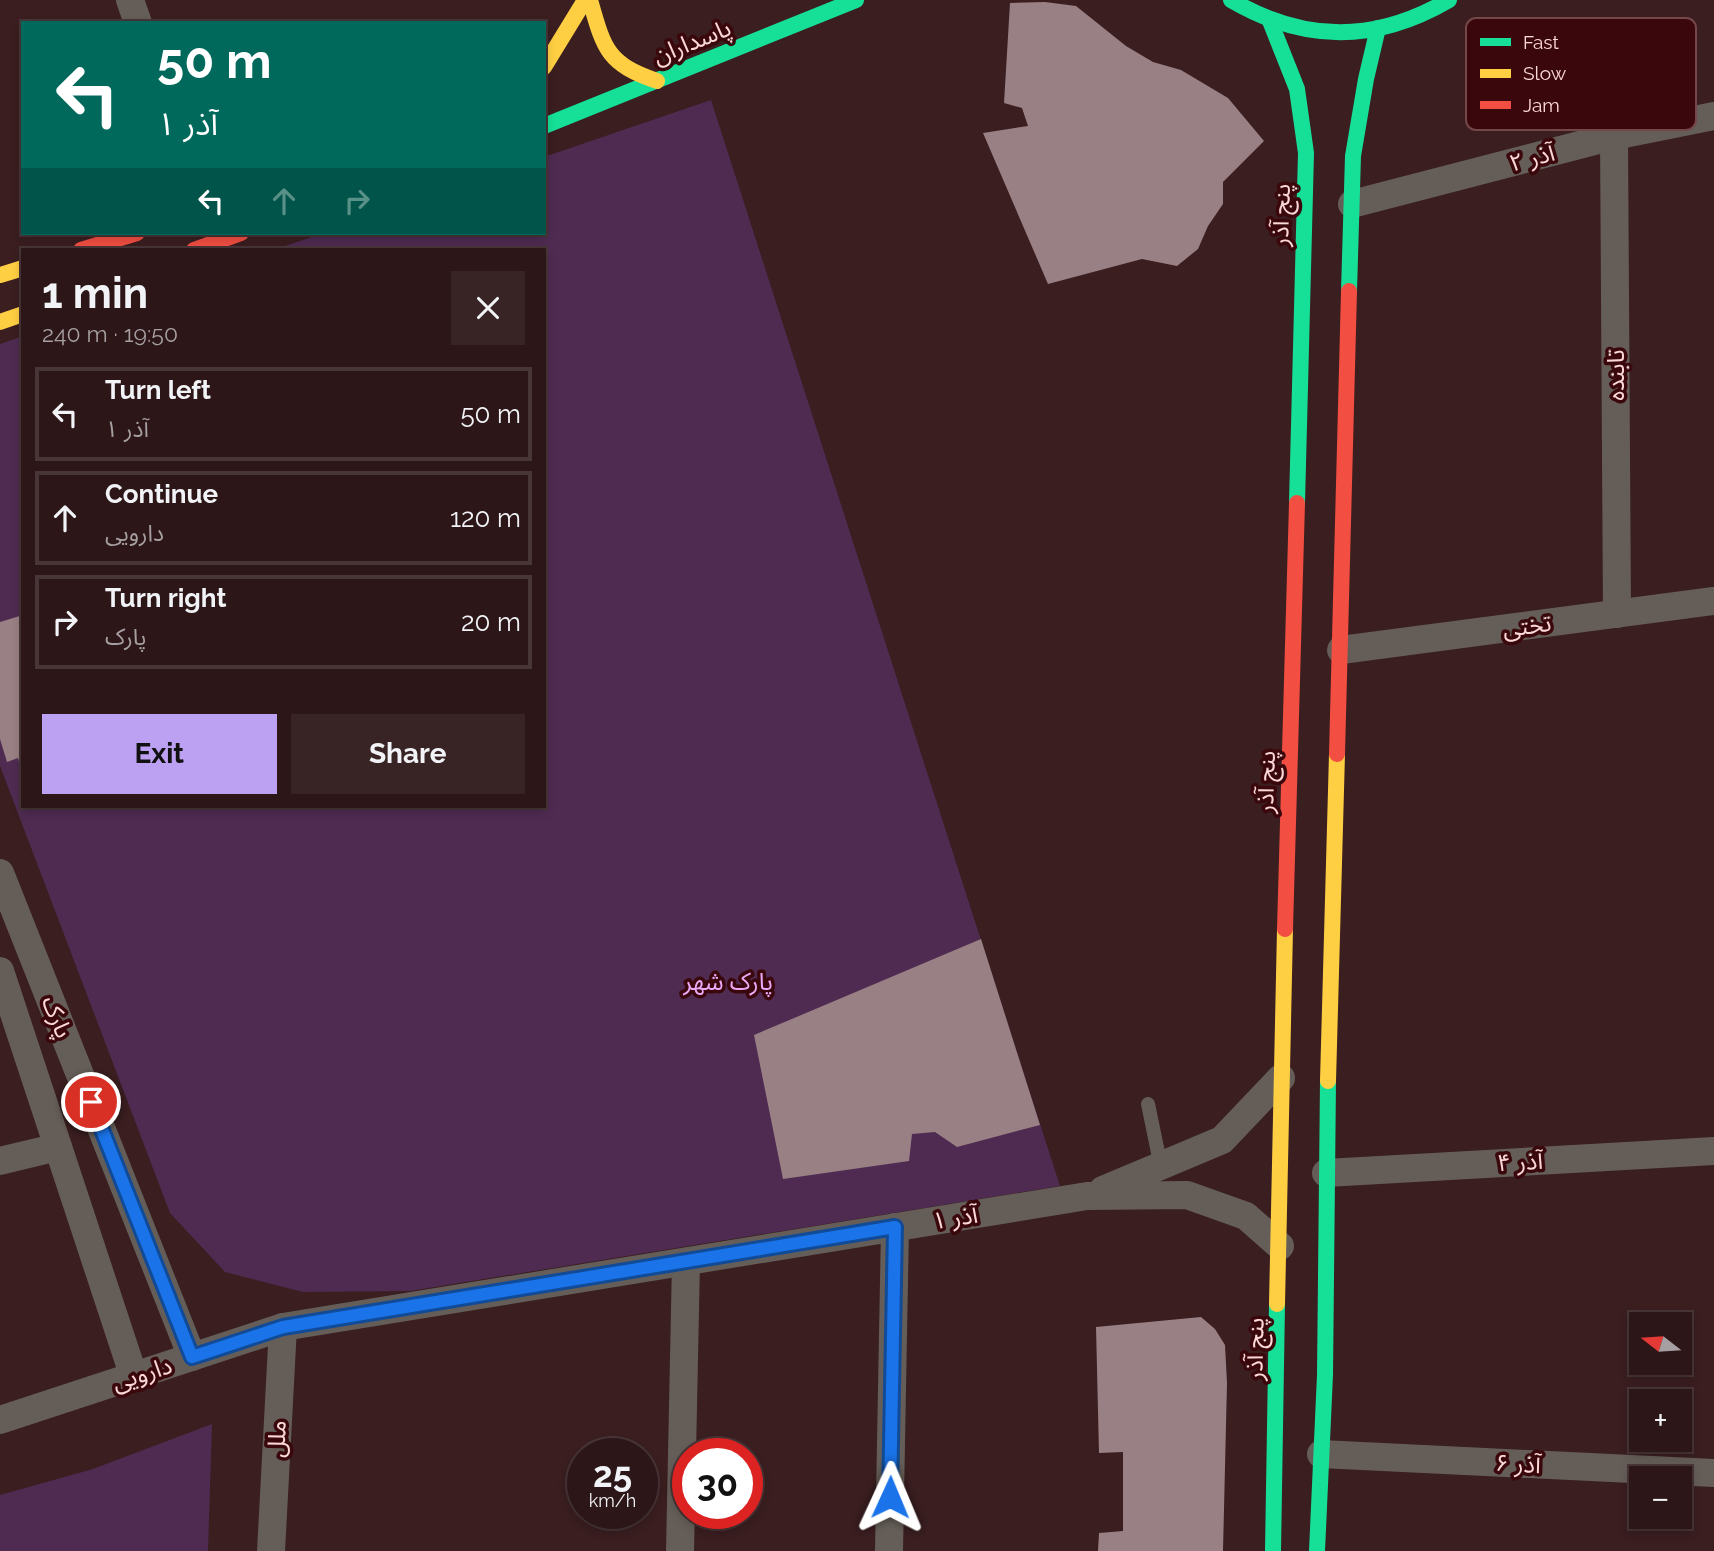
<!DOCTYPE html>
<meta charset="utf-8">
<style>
body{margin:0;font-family:Raleway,"Noto Sans Arabic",sans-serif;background:#382325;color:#f1f3f6;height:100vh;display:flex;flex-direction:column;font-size:26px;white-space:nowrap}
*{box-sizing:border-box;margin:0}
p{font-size:23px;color:#a69fa2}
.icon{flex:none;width:38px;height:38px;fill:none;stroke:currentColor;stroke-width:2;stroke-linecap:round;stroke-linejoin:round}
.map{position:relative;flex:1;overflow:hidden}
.panel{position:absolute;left:21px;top:248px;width:525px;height:560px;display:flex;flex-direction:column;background:#2c1618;border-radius:0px;box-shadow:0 4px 10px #0003,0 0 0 2px #483537}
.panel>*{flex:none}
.top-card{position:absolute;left:21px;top:21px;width:525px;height:214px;border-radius:0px;box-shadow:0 4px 10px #0003,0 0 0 2px #483537;background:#00695c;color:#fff;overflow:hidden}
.needle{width:46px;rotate:287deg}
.buttons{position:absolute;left:1629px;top:1312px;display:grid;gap:14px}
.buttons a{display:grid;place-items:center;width:63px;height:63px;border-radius:0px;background:#2c1618;box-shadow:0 4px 10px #0003,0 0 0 2px #483537;font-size:35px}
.speed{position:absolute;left:567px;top:1438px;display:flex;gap:14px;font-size:35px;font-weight:700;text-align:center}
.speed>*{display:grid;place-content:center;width:91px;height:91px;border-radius:50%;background:#2c1618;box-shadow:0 4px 10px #0003,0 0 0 2px #483537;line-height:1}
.speed small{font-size:18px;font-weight:400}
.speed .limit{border:10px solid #d22;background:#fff;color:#111}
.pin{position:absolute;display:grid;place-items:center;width:60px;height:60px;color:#fff;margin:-30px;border:4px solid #fff;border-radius:50%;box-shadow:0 2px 7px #0007}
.me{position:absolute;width:77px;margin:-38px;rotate:1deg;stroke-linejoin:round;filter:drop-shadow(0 0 5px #0008)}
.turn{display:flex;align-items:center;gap:24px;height:147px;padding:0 21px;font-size:32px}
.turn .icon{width:91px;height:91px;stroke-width:2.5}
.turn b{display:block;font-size:49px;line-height:60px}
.lanes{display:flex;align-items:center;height:66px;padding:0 21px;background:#0003;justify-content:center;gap:35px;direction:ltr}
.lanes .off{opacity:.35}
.round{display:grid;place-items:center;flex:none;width:74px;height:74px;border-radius:0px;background:#382325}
.headline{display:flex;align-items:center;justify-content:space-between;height:119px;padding:0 21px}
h1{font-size:42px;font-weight:700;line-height:52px}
.action{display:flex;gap:14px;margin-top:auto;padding:14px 21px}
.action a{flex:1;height:80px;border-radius:0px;background:#bca0f2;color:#111;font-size:28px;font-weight:700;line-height:80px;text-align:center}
.action a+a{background:#382325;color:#f1f3f6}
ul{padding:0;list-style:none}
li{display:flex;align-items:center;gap:21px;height:94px;margin:0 14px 10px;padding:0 7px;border:4px solid #483537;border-radius:0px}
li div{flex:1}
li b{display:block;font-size:26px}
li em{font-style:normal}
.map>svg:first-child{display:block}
.green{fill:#4f2b51}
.building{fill:#998084}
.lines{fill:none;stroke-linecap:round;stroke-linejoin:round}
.lane{stroke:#655e58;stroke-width:14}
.street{stroke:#655e58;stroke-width:28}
.fast{stroke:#16e098;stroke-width:16}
.slow{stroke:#ffcf43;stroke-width:16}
.jam{stroke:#f24e42;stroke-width:16}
.route-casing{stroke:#114b97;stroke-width:18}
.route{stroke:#1a73e8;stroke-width:12}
.labels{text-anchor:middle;stroke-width:7;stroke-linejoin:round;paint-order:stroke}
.street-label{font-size:24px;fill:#fcd9d8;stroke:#3a080c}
.park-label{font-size:24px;fill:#eba8f7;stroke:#3a080c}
.key{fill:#3a080c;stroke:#744749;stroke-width:2}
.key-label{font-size:19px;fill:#fcd9d8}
</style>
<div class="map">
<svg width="1714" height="1551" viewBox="0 0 1714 1551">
<rect width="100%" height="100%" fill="#3a1e20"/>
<g class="green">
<path d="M 711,100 L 1060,1186 L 410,1291 L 303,1292 L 225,1272 L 170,1213 L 0,766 L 0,344 L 23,336 L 23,807 L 544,807 L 544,250 L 273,250 L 324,233 L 544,233 L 544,157 Z"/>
<path d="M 212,1424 L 208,1551 L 0,1551 L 0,1495 L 93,1469 Z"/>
</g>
<g class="building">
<path d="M 1045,2 L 1076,6 L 1126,46 L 1153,62 L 1181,70 L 1228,98 L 1264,141 L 1223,182 L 1223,204 L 1208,226 L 1198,249 L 1177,266 L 1142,259 L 1048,284 L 983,133 L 1028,126 L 1022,108 L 1004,103 L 1010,3 Z"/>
<path d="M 23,615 L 23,773 L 22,773 L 18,758 L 7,762 L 0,739 L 0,622 Z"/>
<path d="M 981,939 L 1040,1125 L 957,1147 L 935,1132 L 912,1134 L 909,1161 L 783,1179 L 754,1035 Z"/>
<path d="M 1201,1317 L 1215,1329 L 1225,1345 L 1227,1383 L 1223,1551 L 1098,1551 L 1099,1533 L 1123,1531 L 1123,1452 L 1099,1453 L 1096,1327 Z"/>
</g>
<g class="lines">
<path class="lane" d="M 1148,1104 L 1161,1167"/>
<g class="street">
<path d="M 130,0 L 138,23"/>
<path d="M 1614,136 L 1617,614"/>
<path d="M 1352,204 L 1614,136 L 1714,116"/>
<path d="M 1341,650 L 1714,601"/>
<path d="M 0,873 L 192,1357"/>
<path d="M 0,971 L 134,1377"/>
<path d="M 0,1161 L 58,1147"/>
<path d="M 1326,1173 L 1714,1151"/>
<path d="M 1103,1190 L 1222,1140 L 1281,1078"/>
<path d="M 0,1420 L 283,1327 L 1087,1196 L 1187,1195 L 1246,1216 L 1280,1246"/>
<path d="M 1321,1454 L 1714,1473"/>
<path d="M 271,1551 L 283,1327"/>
<path d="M 680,1551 L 686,1262"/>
<path d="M 889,1551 L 895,1227"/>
</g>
<g class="fast">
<path d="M 1231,0 C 1305,43 1375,43 1449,0"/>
<path d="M 1270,21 L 1297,89 L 1306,153 L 1297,503"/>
<path d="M 544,126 L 856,0"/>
<path d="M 1349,291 L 1353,156 L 1366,79 L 1378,28"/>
<path d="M 1273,1551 L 1277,1304"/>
<path d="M 1317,1551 L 1325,1375 L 1328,1081"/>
</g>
<g class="slow">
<path d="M 590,0 C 604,49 607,64 657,81"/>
<path d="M 544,67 L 585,0"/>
<path d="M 0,275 L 23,268"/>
<path d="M 0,322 L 23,314"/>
<path d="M 1328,1081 L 1337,754"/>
<path d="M 1277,1304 L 1285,929"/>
</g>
<g class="jam">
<path d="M 81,250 L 137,233"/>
<path d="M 194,250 L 241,233"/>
<path d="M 1337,754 L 1349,291"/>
<path d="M 1285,929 L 1297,503"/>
</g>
</g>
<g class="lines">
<defs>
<path id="route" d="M 91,1102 L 192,1357 L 283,1327 L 895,1227 L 890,1497"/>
</defs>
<use href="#route" class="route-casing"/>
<use href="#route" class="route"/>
</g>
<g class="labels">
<g class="street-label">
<text transform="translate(692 42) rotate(-22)" y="8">پاسداران</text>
<text transform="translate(1532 158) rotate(-15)" y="8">۲ آذر</text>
<text transform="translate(1281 215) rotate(-88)" y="8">پنج آذر</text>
<text transform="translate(1616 375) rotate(-90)" y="8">تابنده</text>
<text transform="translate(1527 626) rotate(-8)" y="8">تختی</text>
<text transform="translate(1266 782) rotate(-88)" y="8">پنج آذر</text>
<text transform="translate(57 1017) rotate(68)" y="8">پارک</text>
<text transform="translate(1520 1162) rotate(-3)" y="8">آذر ۴</text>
<text transform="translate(955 1218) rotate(-9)" y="8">۱ آذر</text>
<text transform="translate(1255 1349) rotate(-89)" y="8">پنج آذر</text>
<text transform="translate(142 1374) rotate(-18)" y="8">دارویی</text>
<text transform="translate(277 1439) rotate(-87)" y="8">ملل</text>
<text transform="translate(1518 1464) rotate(3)" y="8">آذر ۶</text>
</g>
<g class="park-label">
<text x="728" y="990">پارک شهر</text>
</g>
</g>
<rect x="1466" y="18" width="230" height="112" rx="10" class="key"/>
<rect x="1480" y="38" width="31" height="8" fill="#16e098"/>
<rect x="1480" y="69" width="31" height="9" fill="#ffcf43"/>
<rect x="1480" y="101" width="31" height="8" fill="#f24e42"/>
<g class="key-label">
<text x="1523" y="49">Fast</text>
<text x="1523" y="80">Slow</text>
<text x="1523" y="112">Jam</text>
</g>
</svg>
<div class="buttons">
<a><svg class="needle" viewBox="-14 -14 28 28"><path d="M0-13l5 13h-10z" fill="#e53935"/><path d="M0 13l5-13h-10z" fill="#a69fa2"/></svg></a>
<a>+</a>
<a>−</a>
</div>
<div class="speed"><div>25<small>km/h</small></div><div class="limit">30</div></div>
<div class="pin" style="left:91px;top:1102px;background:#d93025"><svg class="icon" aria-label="arrive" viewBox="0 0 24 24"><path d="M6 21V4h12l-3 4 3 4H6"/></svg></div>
<svg class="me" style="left:890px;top:1497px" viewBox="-20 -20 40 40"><path d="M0-17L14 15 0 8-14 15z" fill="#1a73e8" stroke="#fff" stroke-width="4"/></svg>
<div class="top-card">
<div class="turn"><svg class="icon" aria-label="left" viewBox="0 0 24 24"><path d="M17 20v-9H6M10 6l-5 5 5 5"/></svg><div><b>50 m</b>۱ آذر</div></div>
<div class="lanes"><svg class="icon" aria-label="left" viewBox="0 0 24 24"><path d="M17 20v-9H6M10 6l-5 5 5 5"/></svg><svg class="icon off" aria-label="ahead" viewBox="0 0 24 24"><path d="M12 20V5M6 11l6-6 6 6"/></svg><svg class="icon off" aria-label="right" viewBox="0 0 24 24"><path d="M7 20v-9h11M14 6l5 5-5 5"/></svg></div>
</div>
<section class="panel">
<div class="headline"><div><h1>1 min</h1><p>240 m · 19:50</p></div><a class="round"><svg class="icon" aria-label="close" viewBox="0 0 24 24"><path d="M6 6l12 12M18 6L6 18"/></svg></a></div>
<ul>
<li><svg class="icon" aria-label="left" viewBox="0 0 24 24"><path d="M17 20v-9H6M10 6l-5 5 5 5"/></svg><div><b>Turn left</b><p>۱ آذر</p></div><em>50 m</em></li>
<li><svg class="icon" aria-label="ahead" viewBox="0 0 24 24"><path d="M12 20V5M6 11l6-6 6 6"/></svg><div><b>Continue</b><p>دارویی</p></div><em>120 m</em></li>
<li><svg class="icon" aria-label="right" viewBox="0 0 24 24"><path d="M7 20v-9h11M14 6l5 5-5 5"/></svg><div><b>Turn right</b><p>پارک</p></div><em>20 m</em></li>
</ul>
<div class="action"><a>Exit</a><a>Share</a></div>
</section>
</div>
